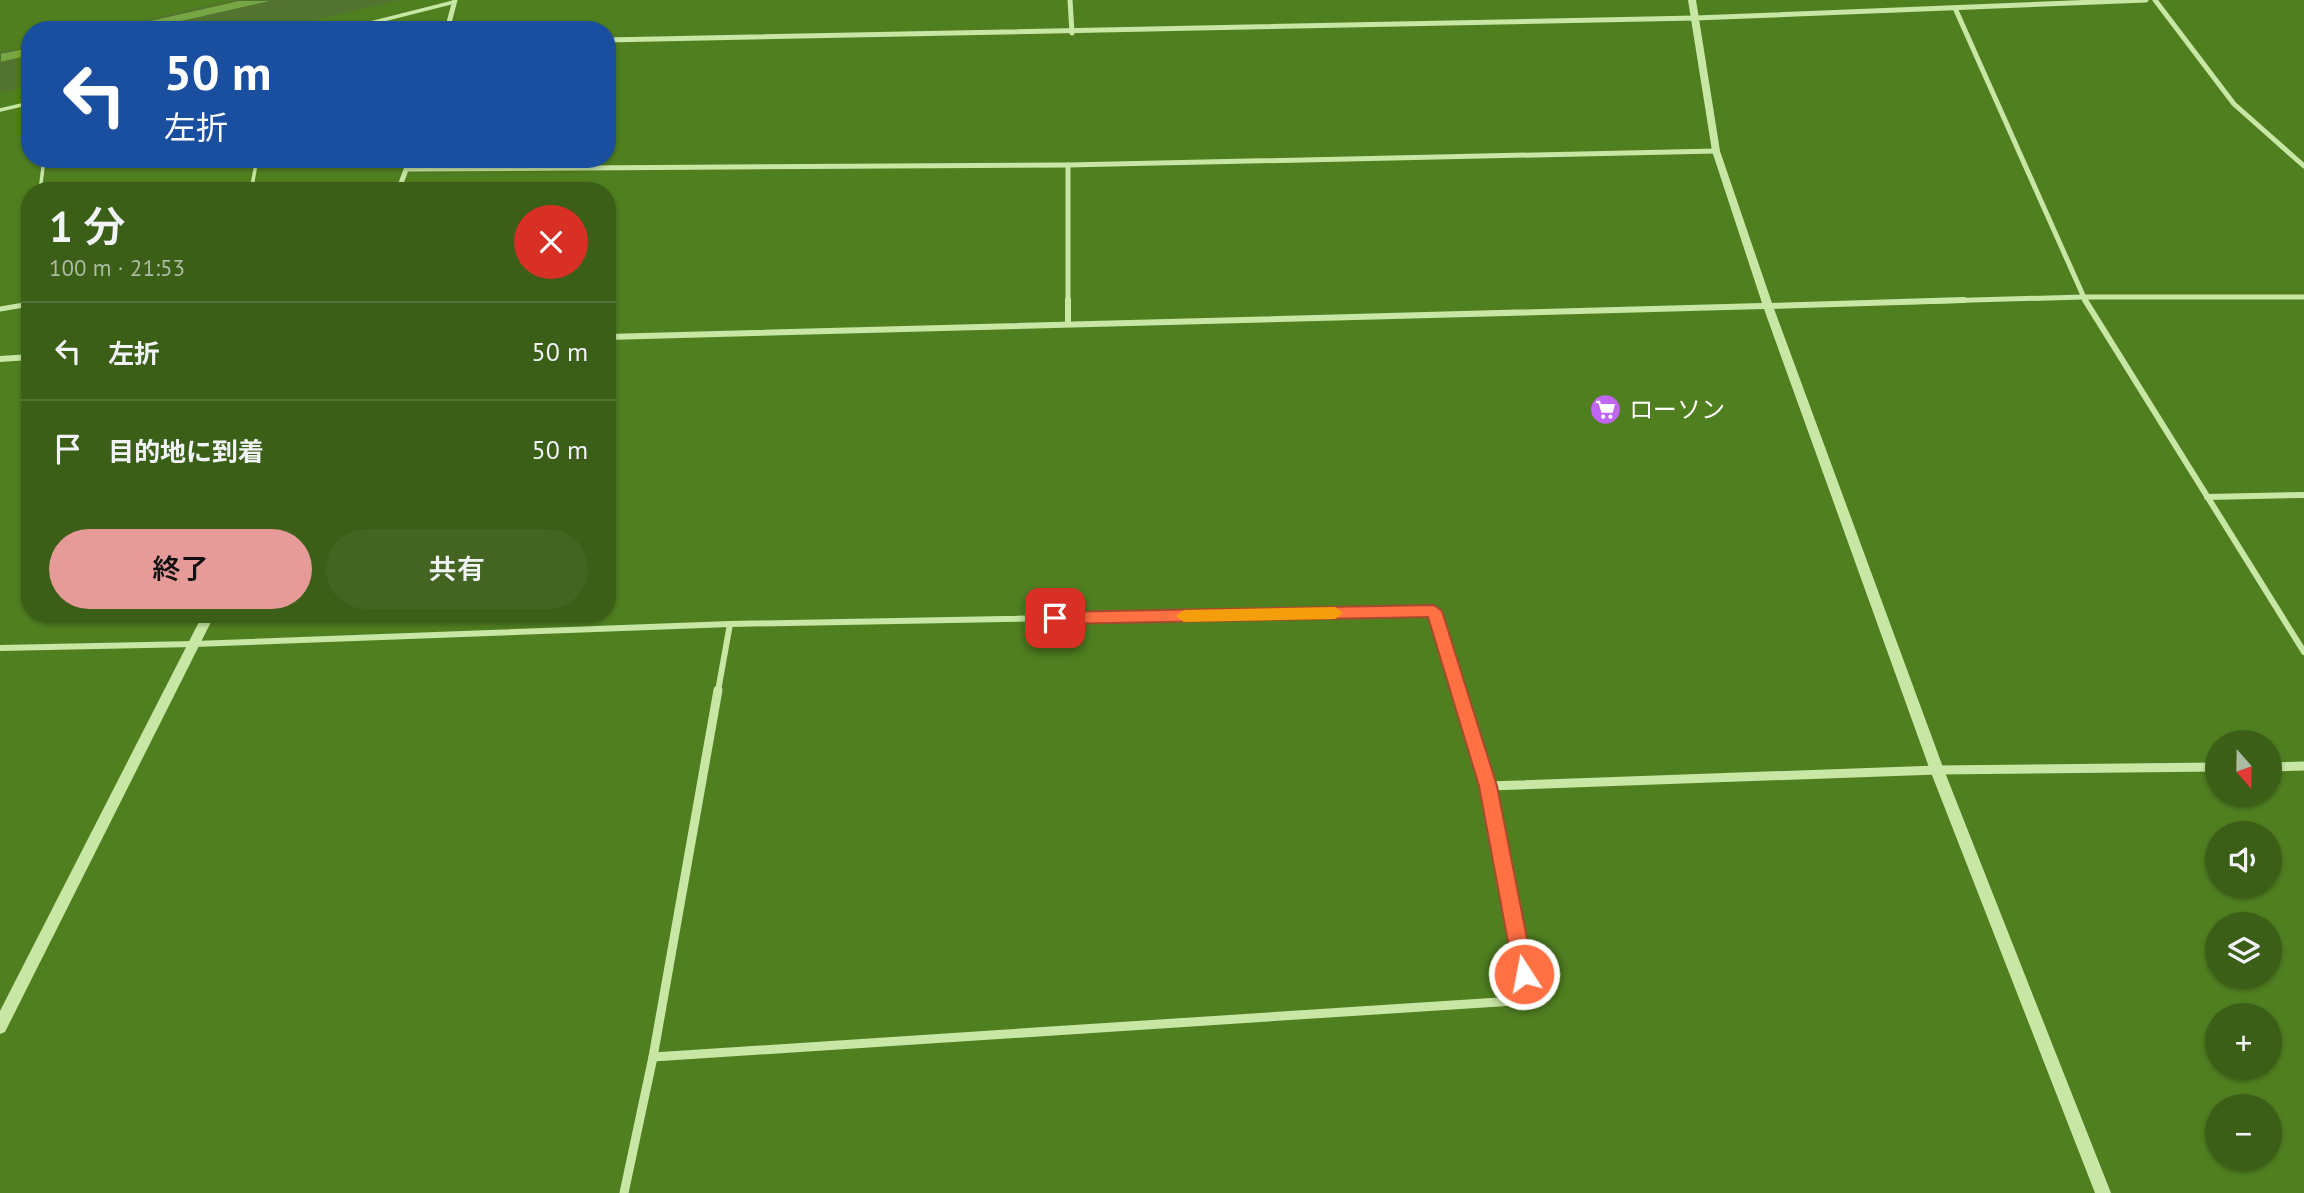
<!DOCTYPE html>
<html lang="ja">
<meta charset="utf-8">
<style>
body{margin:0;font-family:"PT Sans","Noto Sans JP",sans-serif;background:#436521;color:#f1f3f6;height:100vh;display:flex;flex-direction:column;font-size:26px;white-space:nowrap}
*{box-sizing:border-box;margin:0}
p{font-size:23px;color:#acbba2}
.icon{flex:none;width:38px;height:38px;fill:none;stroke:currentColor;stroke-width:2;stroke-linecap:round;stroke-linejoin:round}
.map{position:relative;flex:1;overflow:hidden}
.panel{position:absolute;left:21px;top:182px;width:595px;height:441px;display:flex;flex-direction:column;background:#3c5f18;border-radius:28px;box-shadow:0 2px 5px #0004}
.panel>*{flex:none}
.guide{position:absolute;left:21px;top:21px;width:595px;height:147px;border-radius:28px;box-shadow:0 2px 5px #0004;background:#1a4fa0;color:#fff;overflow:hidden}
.needle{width:46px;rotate:160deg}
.tools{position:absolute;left:2205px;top:730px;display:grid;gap:14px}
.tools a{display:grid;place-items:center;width:77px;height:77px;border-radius:50%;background:#3c5f18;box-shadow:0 2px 5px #0004;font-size:35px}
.pin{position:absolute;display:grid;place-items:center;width:60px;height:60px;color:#fff;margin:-30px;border-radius:14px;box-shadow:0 4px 10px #0006}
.me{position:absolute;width:77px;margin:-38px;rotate:349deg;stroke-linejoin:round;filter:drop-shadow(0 0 5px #0008)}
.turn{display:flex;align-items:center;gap:24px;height:147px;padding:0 28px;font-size:32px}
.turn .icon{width:91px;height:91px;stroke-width:2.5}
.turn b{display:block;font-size:49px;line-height:60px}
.round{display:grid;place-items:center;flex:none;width:74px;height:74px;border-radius:37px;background:#436521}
.headline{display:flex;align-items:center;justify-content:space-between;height:119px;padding:0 28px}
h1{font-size:42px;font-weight:600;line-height:52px}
.button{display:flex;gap:14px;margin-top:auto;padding:14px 28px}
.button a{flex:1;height:80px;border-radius:42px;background:#e69b98;color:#111;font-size:28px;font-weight:600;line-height:80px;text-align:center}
.button a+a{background:#436521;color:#f1f3f6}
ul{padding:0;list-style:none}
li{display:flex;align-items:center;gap:21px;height:98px;padding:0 28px;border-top:2px solid #557437}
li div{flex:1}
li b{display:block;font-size:26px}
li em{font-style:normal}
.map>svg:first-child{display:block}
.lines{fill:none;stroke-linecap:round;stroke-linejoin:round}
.service-far1{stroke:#c8e7a5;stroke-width:3.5}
.service{stroke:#c8e7a5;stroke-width:5}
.minor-far2{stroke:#c8e7a5;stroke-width:5}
.minor-far1{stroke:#c8e7a5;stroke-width:6}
.minor{stroke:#c8e7a5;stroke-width:9}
.tertiary{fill:#c8e7a5;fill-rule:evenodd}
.shaded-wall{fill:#537430}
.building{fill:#77a645;stroke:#537430;stroke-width:2}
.route{fill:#ff7043;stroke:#a6492c;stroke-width:2}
.slow{fill:#f59e0b}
.labels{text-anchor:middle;stroke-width:7;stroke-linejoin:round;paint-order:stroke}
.poi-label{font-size:24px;fill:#fff;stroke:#507f20;text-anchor:start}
</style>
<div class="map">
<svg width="2304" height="1193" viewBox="0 0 2304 1193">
<rect width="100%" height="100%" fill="#507f20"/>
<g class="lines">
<g class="service-far1">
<path d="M 343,30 L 454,2"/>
<path d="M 0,110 L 30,103"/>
<path d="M 40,191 L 44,159"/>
<path d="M 251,191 L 257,159"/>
<path d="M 26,302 L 30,273"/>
</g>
<g class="service">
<path d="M 26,305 L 27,300"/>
<path d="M 0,309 L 30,304"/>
</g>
<g class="minor-far2">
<path d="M 1070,0 L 1072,33"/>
<path d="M 2155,0 L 2234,104 L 2304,166"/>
<path d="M 1955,8 L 2086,302"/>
<path d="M 447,30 L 455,0"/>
<path d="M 607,40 L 1696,18 L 2146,0"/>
<path d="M 1068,165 L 1068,302"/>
<path d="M 407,169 L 1068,165 L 1716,151"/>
<path d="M 398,191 L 410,159"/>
<path d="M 1903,302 L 2083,297 L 2304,297"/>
</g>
<g class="minor-far1">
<path d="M 1068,300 L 1068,324"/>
<path d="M 2085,300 L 2304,652"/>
<path d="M 1768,306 L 1964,300"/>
<path d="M 2207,497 L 2304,495"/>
<path d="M 0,648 L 194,644 L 730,624 L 1434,611 L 1459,691"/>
<path d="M 718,691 L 730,624"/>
</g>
<g class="minor">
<path d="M 2270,767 L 2304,766"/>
<path d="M 1488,786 L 1937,770 L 2217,767"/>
<path d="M 653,1057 L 1529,1000 L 1488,786 L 1458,690"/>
<path d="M 624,1193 L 653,1057 L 718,690"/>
</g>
<g class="tertiary">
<path d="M 1688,0 L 1696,0 L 1720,151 L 1773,306 L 1944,770 L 2111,1193 L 2095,1193 L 1930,770 L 1764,309 L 607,340 L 607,334 L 1762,303 L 1712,151 Z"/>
<path d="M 30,354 L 30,360 L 0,362 L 0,356 Z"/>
<path d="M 203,614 L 215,614 L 5,1032 L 0,1034 L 0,1011 Z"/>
</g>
</g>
<g class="shaded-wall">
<path d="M 278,0 L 400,0 L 272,30 L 146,30 Z"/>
<path d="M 30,56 L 30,86 L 0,93 L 0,63 Z"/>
</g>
<g class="building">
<path d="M 239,0 L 278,0 L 146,30 L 106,30 Z"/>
<path d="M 30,47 L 30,56 L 0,63 L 0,53 Z"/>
</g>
<path class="route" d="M 1434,605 L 1442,611 L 1497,786 L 1534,974 L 1531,980 L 1524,982 L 1517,980 L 1514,974 L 1479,786 L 1428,617 L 1055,624 L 1046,618 L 1055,612 Z"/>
<path class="slow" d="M 1335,607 L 1343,613 L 1335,619 L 1184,622 L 1176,616 L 1184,610 Z"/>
<defs>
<symbol id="supermarket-disc" viewBox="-11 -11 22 22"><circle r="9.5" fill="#c165f5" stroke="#507f20"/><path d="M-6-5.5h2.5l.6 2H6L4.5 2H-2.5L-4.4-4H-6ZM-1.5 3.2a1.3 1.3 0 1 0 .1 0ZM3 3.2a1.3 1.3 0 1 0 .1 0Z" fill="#fff"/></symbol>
</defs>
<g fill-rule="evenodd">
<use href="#supermarket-disc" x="1588" y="392" width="35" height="35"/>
</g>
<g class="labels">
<g class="poi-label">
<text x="1629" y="418">ローソン</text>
</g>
</g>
</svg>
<div class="tools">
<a><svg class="needle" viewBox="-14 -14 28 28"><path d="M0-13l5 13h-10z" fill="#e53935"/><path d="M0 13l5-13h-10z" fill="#acbba2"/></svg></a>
<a><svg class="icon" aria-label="sound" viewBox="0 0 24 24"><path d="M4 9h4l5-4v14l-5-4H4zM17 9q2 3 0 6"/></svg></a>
<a><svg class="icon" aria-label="layers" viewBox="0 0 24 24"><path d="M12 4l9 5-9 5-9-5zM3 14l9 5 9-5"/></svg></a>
<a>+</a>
<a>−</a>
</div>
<div class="pin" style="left:1055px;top:618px;background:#d93025"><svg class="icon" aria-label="arrive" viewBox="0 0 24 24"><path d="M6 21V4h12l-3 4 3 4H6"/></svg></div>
<svg class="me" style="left:1524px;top:974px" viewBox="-20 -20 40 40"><circle r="17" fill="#ff7043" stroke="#fff" stroke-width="3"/><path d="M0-11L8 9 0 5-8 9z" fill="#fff"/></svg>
<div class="guide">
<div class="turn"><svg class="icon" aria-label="left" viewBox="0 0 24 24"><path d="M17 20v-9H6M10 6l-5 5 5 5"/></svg><div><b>50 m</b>左折</div></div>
</div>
<section class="panel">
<div class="headline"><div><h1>1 分</h1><p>100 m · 21:53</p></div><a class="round" style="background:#d93025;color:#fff"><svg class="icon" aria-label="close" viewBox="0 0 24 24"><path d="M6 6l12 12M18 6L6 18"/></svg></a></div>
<ul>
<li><svg class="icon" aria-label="left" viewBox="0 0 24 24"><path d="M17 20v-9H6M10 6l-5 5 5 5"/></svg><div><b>左折</b></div><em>50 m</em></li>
<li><svg class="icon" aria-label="arrive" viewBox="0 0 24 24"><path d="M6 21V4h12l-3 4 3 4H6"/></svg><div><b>目的地に到着</b></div><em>50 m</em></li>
</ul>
<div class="button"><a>終了</a><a>共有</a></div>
</section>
</div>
